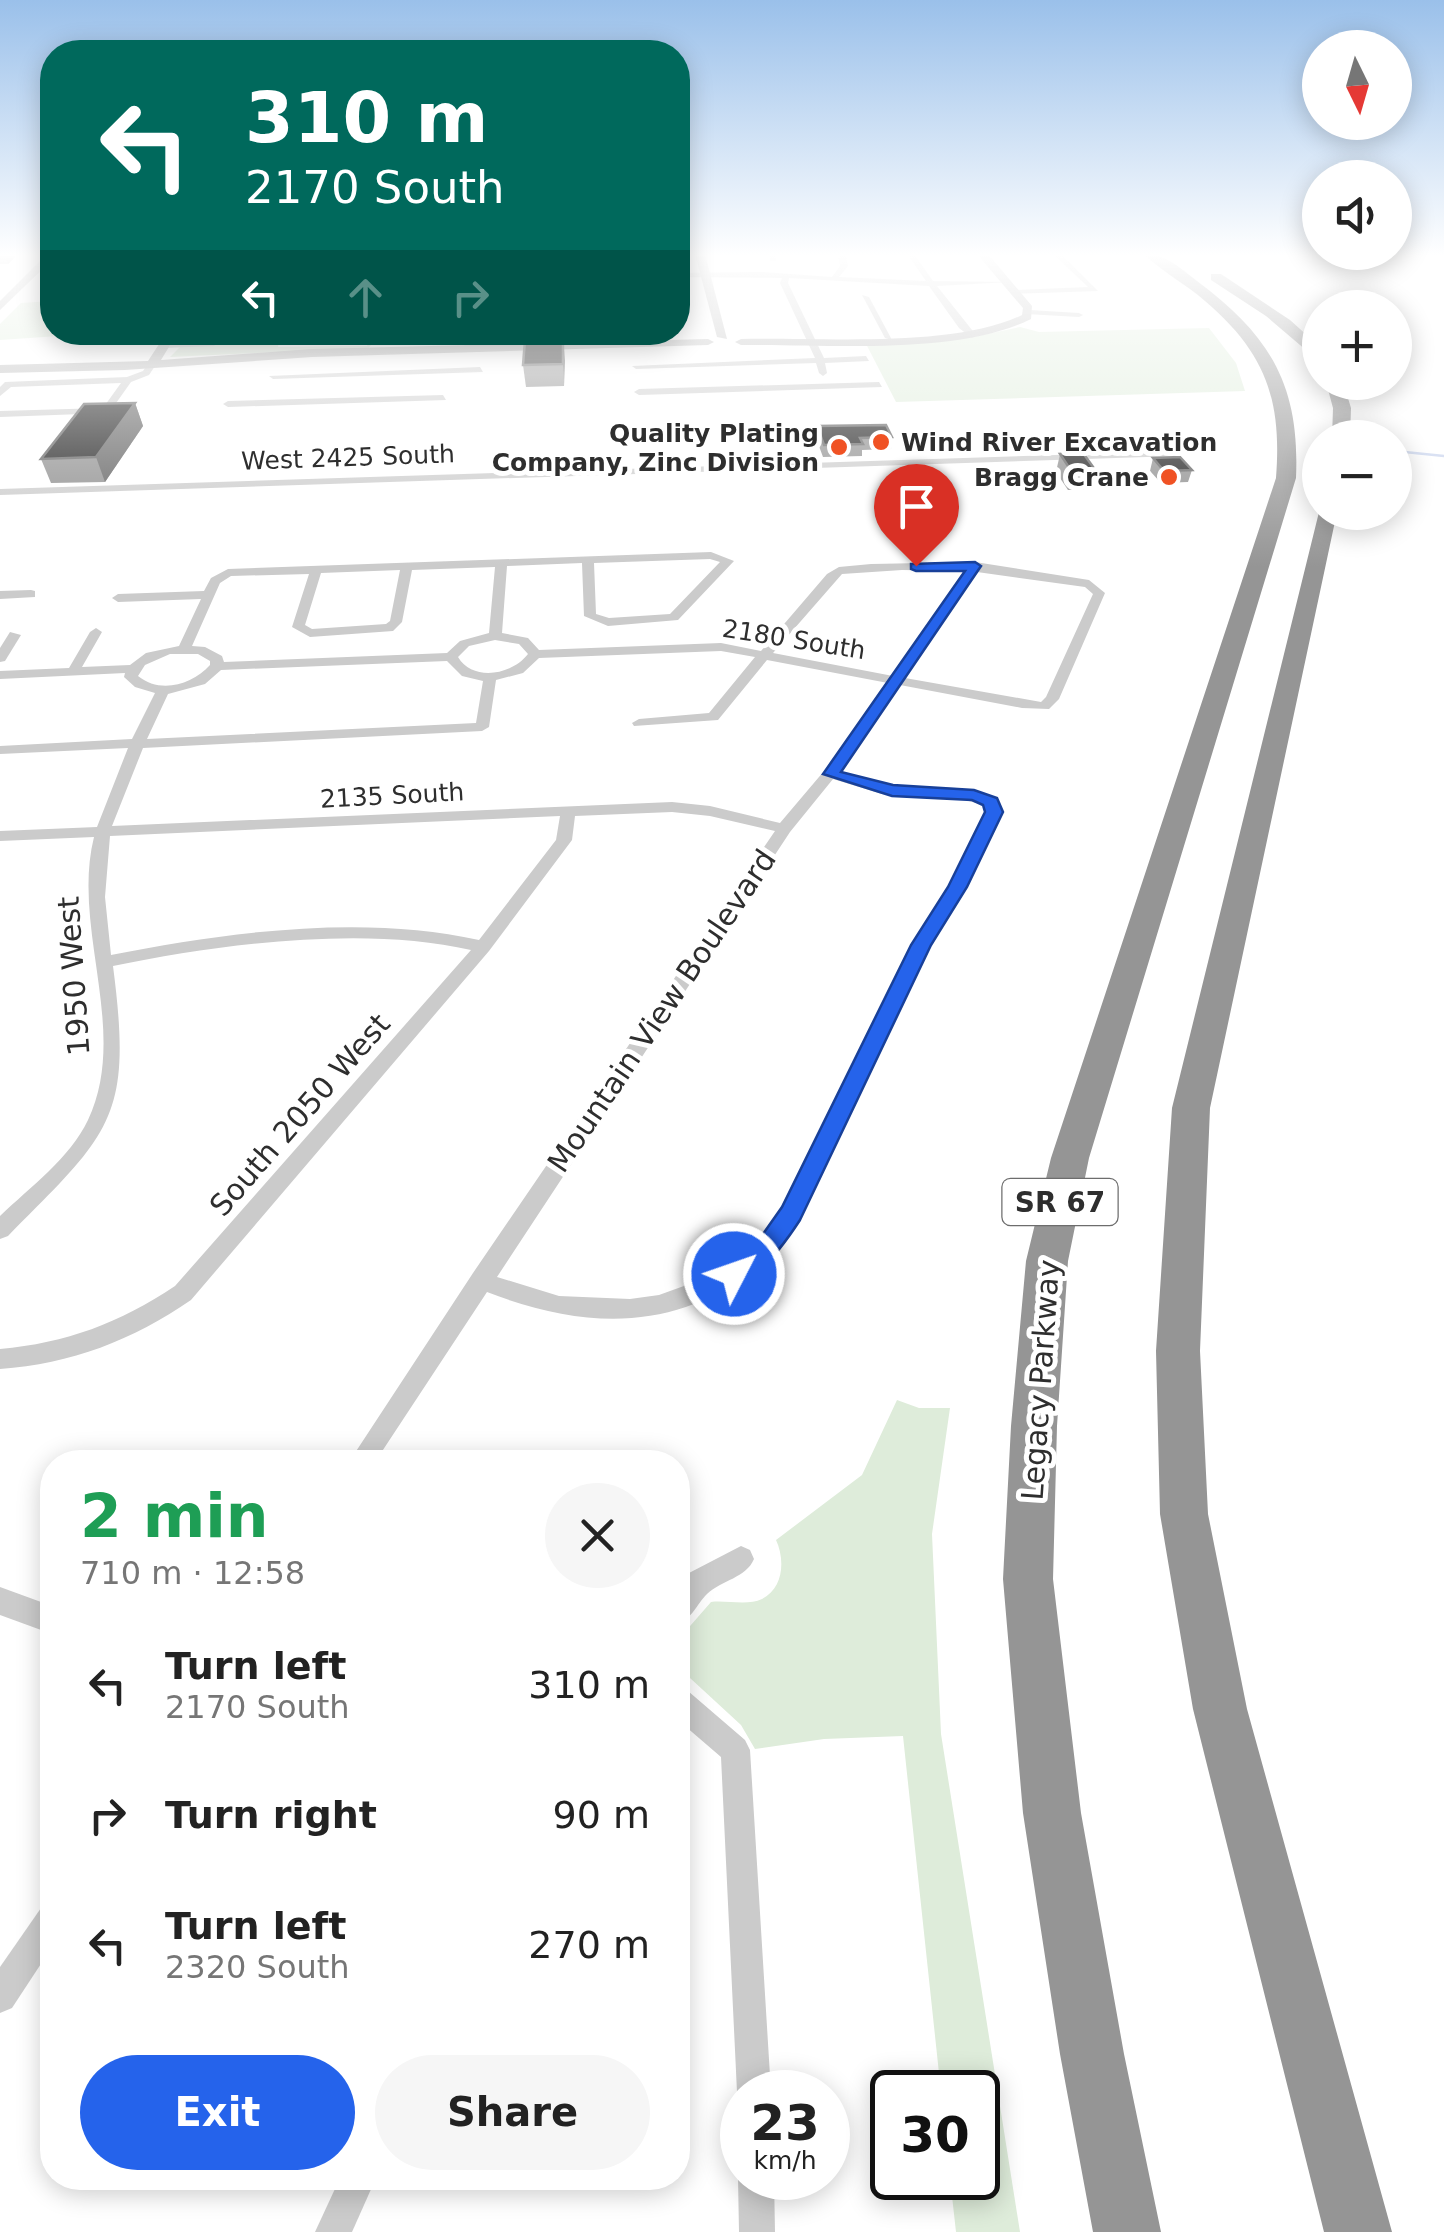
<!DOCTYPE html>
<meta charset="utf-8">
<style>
body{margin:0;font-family:"DejaVu Sans",sans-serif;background:#f6f6f6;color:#222;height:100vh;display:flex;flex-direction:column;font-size:38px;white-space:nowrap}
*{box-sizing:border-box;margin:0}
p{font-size:32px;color:#767676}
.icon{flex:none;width:55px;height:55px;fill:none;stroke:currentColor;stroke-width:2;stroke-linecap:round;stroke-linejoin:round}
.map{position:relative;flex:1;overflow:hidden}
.details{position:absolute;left:40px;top:1450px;width:650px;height:740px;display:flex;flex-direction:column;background:#fff;border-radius:40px;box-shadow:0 5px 25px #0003}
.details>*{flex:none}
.hud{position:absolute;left:40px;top:40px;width:650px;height:305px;border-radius:40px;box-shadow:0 5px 25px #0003;background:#00695c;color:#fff;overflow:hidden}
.needle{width:65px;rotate:175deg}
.controls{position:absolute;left:1302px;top:30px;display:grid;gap:20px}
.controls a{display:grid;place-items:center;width:110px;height:110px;border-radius:50%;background:#fff;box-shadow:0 5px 25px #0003;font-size:50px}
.speed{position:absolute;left:720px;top:2070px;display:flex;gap:20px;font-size:50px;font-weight:700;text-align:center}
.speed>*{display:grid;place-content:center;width:130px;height:130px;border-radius:50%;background:#fff;box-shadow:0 5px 25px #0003;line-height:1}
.speed small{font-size:25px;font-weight:400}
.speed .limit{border:5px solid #111;border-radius:15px;background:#fff;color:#111}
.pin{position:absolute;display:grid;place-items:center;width:85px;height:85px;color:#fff;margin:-102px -42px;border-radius:50% 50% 50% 0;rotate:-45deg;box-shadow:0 0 10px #0007}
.pin .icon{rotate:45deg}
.me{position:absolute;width:110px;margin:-55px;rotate:49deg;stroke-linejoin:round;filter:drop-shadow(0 0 8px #0008)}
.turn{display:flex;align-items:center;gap:35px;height:210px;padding:0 40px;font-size:45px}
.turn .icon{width:130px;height:130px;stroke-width:2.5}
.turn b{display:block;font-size:70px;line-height:85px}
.lanes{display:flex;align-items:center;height:95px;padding:0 40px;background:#0003;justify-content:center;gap:50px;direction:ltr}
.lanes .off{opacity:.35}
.round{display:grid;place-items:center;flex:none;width:105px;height:105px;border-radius:52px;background:#f6f6f6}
.head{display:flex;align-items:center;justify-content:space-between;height:170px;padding:0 40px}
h1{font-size:60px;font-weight:700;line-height:75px;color:#1e9e55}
.action{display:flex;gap:20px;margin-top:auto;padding:20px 40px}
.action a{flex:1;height:115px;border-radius:60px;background:#2563eb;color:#fff;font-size:40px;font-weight:700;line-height:115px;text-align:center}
.action a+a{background:#f6f6f6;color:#222}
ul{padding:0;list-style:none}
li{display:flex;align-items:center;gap:30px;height:130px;padding:0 40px}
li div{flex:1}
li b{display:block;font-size:38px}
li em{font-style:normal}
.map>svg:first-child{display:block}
.green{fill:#deecda}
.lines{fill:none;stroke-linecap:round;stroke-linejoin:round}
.stream{stroke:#c5d1ed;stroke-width:2.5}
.street{fill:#cbcbcb;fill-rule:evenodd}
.secondary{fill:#b8b8b8;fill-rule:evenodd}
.highway{fill:#959595;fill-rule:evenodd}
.wall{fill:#8a8a8a}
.shaded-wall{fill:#5b5b5b}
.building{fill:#151515;stroke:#5b5b5b;stroke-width:2.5}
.route{fill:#2563eb;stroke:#184099;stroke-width:2.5}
.poi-dot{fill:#f05224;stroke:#fff;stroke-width:4}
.labels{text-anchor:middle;stroke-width:10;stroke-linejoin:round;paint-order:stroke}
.far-poi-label{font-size:25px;font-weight:bold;fill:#2e2e2e;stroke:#fff;text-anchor:end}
.far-street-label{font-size:25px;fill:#2e2e2e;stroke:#fff}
.shield{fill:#fff;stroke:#6d6d6d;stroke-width:2.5}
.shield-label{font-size:28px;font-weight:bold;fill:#2e2e2e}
.street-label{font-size:30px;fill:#2e2e2e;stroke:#fff}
</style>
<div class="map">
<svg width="1444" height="2232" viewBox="0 0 1444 2232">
<rect width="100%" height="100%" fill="#fff"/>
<g class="green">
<path d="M 52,301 L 52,332 L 73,335 L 0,340 L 0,324 L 21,303 Z"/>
<path d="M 1020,327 L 1039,332 L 1209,328 L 1236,363 L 1245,391 L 896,402 L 864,340 L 973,337 Z"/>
<path d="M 375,338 L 369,348 L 170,357 L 180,347 C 214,346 244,342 279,340 L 278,347 L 367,346 L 369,339 Z"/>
<path d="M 897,1400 L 919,1408 L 950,1408 L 932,1534 L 941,1734 L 1020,2232 L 956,2232 L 950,2178 L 978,2178 L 978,2092 L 941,2092 L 903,1736 L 824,1739 L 755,1749 L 741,1725 L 690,1678 L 678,1658 L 684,1633 L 711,1602 C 726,1600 748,1606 762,1599 C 784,1588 785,1559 776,1540 L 862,1475 Z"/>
</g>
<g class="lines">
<path class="stream" d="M 1395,451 L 1444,456"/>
<g class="street">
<path d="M 769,254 L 776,254 L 776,261 L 770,261 Z"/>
<path d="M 838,254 L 845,254 L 848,266 L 839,277 L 926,281 L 907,254 L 914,254 L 933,281 L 1010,282 L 937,286 L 976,335 L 972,338 L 959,328 L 929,286 L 789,278 L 788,283 L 824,358 L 866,356 L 869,361 L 825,363 L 827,373 L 823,376 L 819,373 L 816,363 L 636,369 L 632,366 L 815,358 L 780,283 L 782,278 L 678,277 L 678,273 L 762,272 L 832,277 L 840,266 Z"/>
<path d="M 1053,254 L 1061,254 L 1098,291 L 1012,294 L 1015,290 L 1088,287 Z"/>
<path d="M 862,295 L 869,297 L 892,340 L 885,338 Z"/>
<path d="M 1029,310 L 1079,313 L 1083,315 L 1079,317 L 1026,314 Z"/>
<path d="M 220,332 L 229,332 L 214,346 L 165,348 L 161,345 L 212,341 Z"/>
<path d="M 467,332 L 475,332 L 472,349 L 468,352 L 464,349 Z"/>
<path d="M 632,332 L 640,332 L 641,346 L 634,344 Z"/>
<path d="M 150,361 L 157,363 L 149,375 L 131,382 L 109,413 L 0,417 L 0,411 L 103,408 L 121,383 L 11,387 L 0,396 L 0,387 L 5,382 L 127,377 L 143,371 Z"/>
<path d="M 480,367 L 483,372 L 273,379 L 269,376 Z"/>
<path d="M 879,382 L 882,387 L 639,395 L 634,392 L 639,389 Z"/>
<path d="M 443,395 L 446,400 L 228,407 L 223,404 L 228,401 Z"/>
<path d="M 1181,451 L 1177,456 L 0,495 L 0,489 Z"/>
<path d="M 711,552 L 734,561 L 678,620 L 608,626 L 584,616 L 582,563 L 507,566 L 502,633 L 528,638 L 539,650 L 721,643 L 761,651 L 827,574 L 839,567 L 871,564 L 975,562 L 1089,580 L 1105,593 L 1059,699 L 1049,709 L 1022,708 L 900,685 L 839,772 L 883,785 L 957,788 L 996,799 L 1002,812 L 965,887 L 930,945 L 789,1235 C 706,1331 599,1336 487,1292 L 375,1462 L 349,1462 L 473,1273 L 775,831 L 710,816 L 672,812 L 575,816 L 572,840 L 489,951 L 191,1300 C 133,1340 71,1364 0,1369 L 0,1349 C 66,1343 120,1323 175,1286 L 471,950 C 364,925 220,944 113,966 C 133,1119 111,1132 8,1236 L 0,1239 L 0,1216 C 30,1187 70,1158 88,1120 C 130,1031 71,929 94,837 L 0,841 L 0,831 L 97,827 L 128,748 L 0,754 L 0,746 L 132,739 L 155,693 L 135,687 L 124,677 L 125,673 L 0,679 L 0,671 L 69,668 L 90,632 L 96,628 L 102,632 L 82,667 L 130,665 L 146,653 L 179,646 L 201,599 L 118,602 L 112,598 L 118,594 L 204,591 L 211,578 L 228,569 ZM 710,559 L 720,562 L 670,614 L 609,618 L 596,614 L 594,563 ZM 495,567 L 489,633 L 460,641 L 447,653 L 224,662 L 222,656 L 205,647 L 192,646 L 220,583 L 231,576 L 309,574 L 292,627 L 310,637 L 393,631 L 402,622 L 412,570 ZM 400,570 L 390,621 L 386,624 L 312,629 L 305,625 L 321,573 ZM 902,570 L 965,571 L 893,676 L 773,653 L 842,574 ZM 977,572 L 1085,587 L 1093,594 L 1046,697 L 1041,702 L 905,678 ZM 495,640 L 519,644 L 528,654 C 512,675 473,682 458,657 L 469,646 ZM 721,651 L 755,657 L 709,713 L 639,719 L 632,723 L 634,726 L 718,720 L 767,660 L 888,683 L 841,751 L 780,823 L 710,806 L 672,802 L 112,826 L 143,748 L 482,731 L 489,727 L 496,680 L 523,673 L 539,658 ZM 170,654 L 198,654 L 210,661 L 210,665 C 192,685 160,694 138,676 L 145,665 ZM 447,661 L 462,676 L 483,681 L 476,723 L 147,739 L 168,694 L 205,684 L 221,670 ZM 833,779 L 882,794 L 957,798 L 984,805 L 986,812 L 949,887 L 912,945 L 773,1223 L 754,1245 L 706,1278 L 659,1295 L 630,1299 L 559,1296 L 497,1277 L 790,832 ZM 560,816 L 556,840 L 479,940 C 364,914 226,932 111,955 L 105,897 L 110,836 Z"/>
<path d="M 31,590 L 35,591 L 35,597 L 0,599 L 0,591 Z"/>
<path d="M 10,632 L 21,635 L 5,661 L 0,662 L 0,648 Z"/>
<path d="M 741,1546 L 750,1550 L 754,1559 C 746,1578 722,1580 707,1594 C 696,1605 693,1618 678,1623 L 678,1589 L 689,1573 Z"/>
<path d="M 0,1587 L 52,1606 L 52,1634 L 0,1615 Z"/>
<path d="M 678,1687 L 688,1691 L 745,1740 L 750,1750 L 771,2092 L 742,2092 L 742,2105 L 737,2092 L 721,1757 L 678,1720 Z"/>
<path d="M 52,1903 L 52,1947 L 12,2008 L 0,2013 L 0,1967 L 41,1908 Z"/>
<path d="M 742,2167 L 742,2178 L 774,2178 L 775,2232 L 739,2232 L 738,2178 Z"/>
<path d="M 340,2178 L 376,2178 L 352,2232 L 315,2232 Z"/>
</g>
<g class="secondary">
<path d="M 47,254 L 52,254 L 52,260 L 0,310 L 0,301 Z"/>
<path d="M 695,254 L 705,254 L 727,339 L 717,337 Z"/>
<path d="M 977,254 L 988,254 L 1032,306 L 1031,319 C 957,356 825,344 741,345 L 735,342 L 741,339 C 820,337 952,349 1022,315 L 1023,308 Z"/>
<path d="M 167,332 L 178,332 L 161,360 L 312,349 L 708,339 L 714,342 L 708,345 L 312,357 L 125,370 L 0,373 L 0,365 L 148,361 Z"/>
</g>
<g class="highway">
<path d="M 1144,254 C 1166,254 1180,268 1197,281 C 1271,336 1300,386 1296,478 L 1089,1158 L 1068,1261 L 1057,1426 L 1053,1579 L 1081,1813 L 1124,2054 L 1161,2232 L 1093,2232 L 1060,2054 L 1023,1813 L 1003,1579 L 1011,1426 L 1026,1261 L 1051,1158 L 1276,478 C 1282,400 1266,353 1205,301 C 1186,284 1162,272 1144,254 Z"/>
<path d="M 1211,274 L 1221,274 L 1290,320 L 1320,347 L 1320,362 L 1266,316 L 1211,280 Z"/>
<path d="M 1326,382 L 1343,382 L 1351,408 L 1350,438 L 1332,438 L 1333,408 Z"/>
<path d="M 1320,508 L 1320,512 L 1337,512 L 1210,1108 L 1200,1351 L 1208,1514 L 1247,1709 L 1392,2232 L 1324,2232 L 1193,1709 L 1160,1514 L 1156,1351 L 1172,1108 Z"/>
</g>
</g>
<g class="wall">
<path d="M 0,254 L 18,254 L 8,264 L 0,264 Z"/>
<path d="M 563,339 L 564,386 L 526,387 L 523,365 Z"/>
<path d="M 135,403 L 143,426 L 105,482 L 51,483 L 41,459 Z"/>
<path d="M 817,426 L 892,437 L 891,449 L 862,450 L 862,456 L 823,457 L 816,438 Z"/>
<path d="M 1060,454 L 1096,471 L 1092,490 L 1068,490 L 1056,472 Z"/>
<path d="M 1153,458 L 1192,470 L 1188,482 L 1161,483 L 1150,471 Z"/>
</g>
<g class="shaded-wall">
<path d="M 4,254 L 18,254 L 8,264 Z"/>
<path d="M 563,339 L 565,361 L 564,386 L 563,364 Z"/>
<path d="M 135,403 L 143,426 L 105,482 L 96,457 Z"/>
</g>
<g class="building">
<path d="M 563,339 L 563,364 L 523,365 L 525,340 Z"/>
<path d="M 135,403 L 96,457 L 41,459 L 84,404 Z"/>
<path d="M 886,425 L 892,437 L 860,438 L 863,444 L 824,445 L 817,426 Z"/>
<path d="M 1083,453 L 1096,471 L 1072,472 L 1060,454 Z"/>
<path d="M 1180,457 L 1192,470 L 1164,471 L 1153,458 Z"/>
</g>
<linearGradient id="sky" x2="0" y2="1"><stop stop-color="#9ac0ea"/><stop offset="0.45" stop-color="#fff"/><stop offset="1" stop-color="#fff" stop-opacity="0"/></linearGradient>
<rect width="1444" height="567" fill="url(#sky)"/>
<path class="route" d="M 911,564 L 975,562 L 981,566 L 841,772 L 893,785 L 974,790 L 997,798 L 1003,812 L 967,887 L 931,945 L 800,1220 C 787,1240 752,1291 726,1281 L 722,1274 L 763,1234 L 782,1207 L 911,945 L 948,887 L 985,812 L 983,805 L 972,800 L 892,796 L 823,774 L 965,571 L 916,571 L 911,569 Z"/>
<g class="poi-dot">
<circle cx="881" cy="442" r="10"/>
<circle cx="839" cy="447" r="10"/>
<circle cx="1169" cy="477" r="10"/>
</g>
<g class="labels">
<g class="far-poi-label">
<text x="819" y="442">Quality Plating<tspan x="819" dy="29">Company, Zinc Division</tspan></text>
<text x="901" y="451" text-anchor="start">Wind River Excavation</text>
<text x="1149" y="486">Bragg Crane</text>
</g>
<g class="far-street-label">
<text transform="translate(348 457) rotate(-2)" y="9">West 2425 South</text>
<text transform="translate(794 639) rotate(9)" y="9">2180 South</text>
<text transform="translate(392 795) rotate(-3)" y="9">2135 South</text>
</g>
<rect class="shield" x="1002.5" y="1179" width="115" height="46" rx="8"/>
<g class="shield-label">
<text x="1060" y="1212">SR 67</text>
</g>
<g class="street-label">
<text transform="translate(74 976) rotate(-94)" y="10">1950 West</text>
<text transform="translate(662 1011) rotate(-56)" y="10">Mountain View Boulevard</text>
<text transform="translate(300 1115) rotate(-49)" y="10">South 2050 West</text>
<text transform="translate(1041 1380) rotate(-86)" y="10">Legacy Parkway</text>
</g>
</g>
</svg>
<div class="controls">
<a><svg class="needle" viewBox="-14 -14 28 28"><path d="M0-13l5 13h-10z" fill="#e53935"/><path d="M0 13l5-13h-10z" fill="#767676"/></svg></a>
<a><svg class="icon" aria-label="sound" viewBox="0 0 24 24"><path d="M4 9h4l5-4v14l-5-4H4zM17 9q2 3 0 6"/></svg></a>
<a>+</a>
<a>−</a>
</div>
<div class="speed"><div>23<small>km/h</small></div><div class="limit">30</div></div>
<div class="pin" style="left:916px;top:566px;background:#d93025"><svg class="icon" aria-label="arrive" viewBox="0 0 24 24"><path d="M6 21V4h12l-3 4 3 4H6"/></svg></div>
<svg class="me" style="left:734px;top:1274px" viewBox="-20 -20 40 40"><circle r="17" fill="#2563eb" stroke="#fff" stroke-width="3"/><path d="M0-11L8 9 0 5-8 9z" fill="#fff"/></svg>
<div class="hud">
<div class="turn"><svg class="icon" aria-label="left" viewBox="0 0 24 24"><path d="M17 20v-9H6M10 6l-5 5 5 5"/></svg><div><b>310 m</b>2170 South</div></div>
<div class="lanes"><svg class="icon" aria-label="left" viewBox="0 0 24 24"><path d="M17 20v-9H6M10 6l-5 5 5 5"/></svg><svg class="icon off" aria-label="ahead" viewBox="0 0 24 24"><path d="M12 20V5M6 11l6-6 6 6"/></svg><svg class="icon off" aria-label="right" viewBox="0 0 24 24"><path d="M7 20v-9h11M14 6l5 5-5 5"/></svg></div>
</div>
<section class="details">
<div class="head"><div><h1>2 min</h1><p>710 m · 12:58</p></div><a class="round"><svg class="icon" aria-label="close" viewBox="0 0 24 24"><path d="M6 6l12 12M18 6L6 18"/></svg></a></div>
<ul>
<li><svg class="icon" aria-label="left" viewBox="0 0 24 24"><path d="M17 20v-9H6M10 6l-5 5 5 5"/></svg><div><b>Turn left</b><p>2170 South</p></div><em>310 m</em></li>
<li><svg class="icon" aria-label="right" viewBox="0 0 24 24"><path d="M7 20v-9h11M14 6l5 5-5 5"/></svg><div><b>Turn right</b></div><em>90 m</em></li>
<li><svg class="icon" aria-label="left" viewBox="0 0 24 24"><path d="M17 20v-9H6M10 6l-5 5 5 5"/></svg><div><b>Turn left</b><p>2320 South</p></div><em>270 m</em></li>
</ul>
<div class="action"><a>Exit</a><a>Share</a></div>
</section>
</div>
